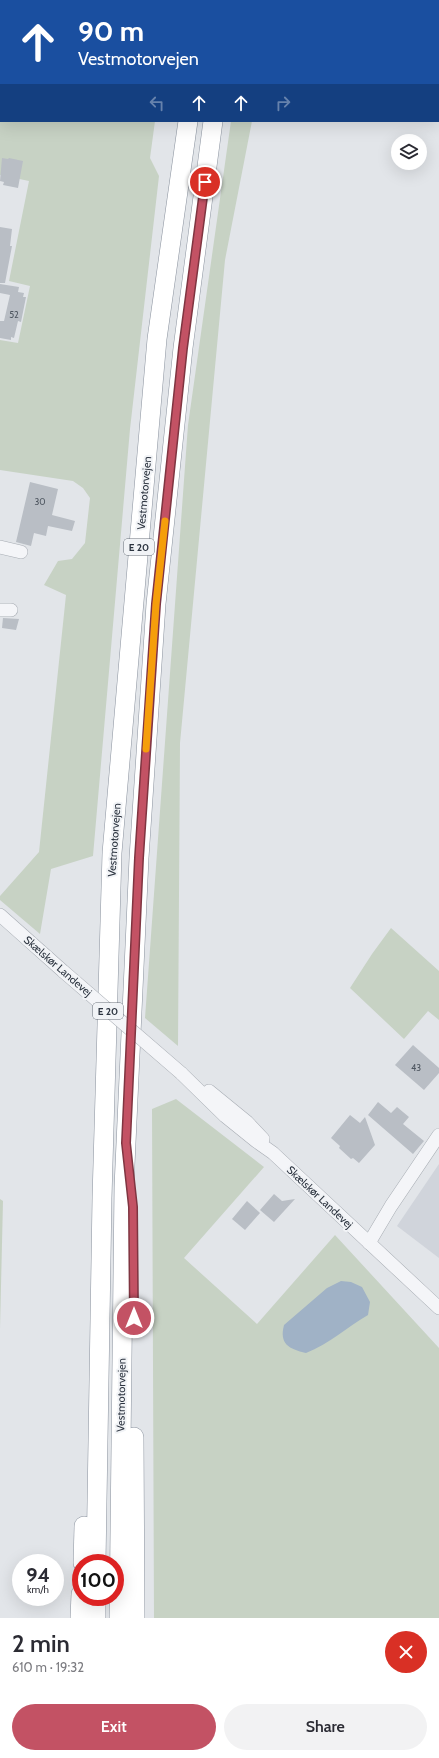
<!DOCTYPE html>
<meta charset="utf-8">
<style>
body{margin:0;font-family:Cabin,sans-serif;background:#f2f2f3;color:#2b2b33;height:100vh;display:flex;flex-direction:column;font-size:15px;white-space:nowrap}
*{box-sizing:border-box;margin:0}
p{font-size:13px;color:#7c7c81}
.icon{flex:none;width:22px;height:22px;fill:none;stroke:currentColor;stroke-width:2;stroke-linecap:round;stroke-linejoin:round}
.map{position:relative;height:1618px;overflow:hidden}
.side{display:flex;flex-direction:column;background:#fff;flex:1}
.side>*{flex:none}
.hud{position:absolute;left:0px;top:0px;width:439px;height:122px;box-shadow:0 4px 16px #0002;background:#1a4fa0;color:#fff;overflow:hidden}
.fabs{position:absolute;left:391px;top:134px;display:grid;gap:8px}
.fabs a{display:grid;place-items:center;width:36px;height:36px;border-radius:50%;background:#fff;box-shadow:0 4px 16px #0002;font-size:20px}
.speed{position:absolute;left:12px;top:1554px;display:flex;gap:8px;font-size:20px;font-weight:700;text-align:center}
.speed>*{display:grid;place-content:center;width:52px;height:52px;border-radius:50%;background:#fff;box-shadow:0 4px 16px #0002;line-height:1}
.speed small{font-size:10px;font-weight:400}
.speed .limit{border:6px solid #d22;background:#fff;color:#111}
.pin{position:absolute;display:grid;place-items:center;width:34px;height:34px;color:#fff;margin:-17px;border:2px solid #fff;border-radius:50%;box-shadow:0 1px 4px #0007}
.me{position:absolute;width:44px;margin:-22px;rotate:0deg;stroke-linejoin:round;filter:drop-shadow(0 0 3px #0008)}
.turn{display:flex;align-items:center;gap:14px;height:84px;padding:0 12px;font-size:18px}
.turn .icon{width:52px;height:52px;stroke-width:2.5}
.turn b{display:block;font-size:28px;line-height:34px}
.lanes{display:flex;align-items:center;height:38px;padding:0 12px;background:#0003;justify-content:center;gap:20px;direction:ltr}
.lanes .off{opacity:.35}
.round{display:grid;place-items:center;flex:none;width:42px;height:42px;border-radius:21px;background:#f2f2f3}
.overview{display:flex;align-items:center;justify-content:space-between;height:68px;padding:0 12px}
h1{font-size:24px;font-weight:600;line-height:30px}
.primary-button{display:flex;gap:8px;margin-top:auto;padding:8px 12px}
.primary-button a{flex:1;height:46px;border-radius:24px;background:#c35264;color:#fff;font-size:16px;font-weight:600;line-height:46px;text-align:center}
.primary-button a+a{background:#f2f2f3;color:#2b2b33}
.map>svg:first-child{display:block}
.built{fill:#d0d4db}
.green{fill:#c7d2c4}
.water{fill:#a0b2c6}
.building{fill:#b9bec5}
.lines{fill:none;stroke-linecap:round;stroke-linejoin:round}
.minor-casing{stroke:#a7acb3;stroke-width:14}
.highway-casing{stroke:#8a929e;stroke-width:20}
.minor{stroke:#f4f5f8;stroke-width:13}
.highway{stroke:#fff;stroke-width:19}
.minor-bridge-casing{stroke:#a7acb3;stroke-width:14;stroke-linecap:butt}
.minor-bridge{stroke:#f4f5f8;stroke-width:13}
.route-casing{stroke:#7f3541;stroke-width:10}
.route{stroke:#c35264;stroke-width:7}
.slow{stroke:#f59e0b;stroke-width:7}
.labels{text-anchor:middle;stroke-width:4;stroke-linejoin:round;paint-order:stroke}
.number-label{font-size:9px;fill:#4e5660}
.shield{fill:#f1f3f6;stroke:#666d76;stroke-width:1}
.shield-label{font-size:10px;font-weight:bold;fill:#2b333f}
.street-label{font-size:11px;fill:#2b333f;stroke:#f1f3f6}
</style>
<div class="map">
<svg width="439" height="1618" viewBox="0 0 439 1618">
<rect width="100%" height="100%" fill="#e2e5e9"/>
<path class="built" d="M 439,1164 L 439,1258 L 397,1226 Z"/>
<g class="green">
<path d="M 0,0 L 172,0 L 1,1 L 1,121 L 155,121 L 150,158 L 159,176 L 130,429 L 93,856 L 51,869 L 40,934 L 0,900 L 0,896 L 39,852 L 66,595 L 44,585 L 58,561 L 72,559 L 85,543 L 90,498 L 83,488 L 73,481 L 0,470 L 0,340 L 18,343 L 30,286 L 9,281 L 29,181 L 0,175 Z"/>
<path d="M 231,121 L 252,121 L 225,260 L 180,743 L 178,1046 L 145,1018 L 188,425 Z"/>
<path d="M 391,928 L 439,971 L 439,1020 L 428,1011 L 404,1039 L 350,988 L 372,954 Z"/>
<path d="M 176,1099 L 264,1167 L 184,1258 L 257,1324 L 335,1235 L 439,1348 L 439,1618 L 154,1618 L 152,1109 Z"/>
<path d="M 0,1199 L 3,1201 L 0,1329 Z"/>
</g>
<path class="water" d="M 341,1281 L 351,1282 L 362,1287 L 370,1302 L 368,1315 C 347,1327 329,1344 306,1353 C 289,1349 279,1344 284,1325 L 327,1288 Z"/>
<g class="building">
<path d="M 2,158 L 8,159 L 9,158 L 23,161 L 18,188 L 3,185 L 4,182 L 0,181 Z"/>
<path d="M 0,227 L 12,229 L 10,246 L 12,246 L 5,283 L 0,283 Z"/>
<path d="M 0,284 L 19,287 L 18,292 L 24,293 L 23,297 L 26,297 L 21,322 L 18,321 L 14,338 L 11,337 L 11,340 L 0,338 L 0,321 L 4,321 L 10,295 L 0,293 Z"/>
<path d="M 30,482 L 58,489 L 52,515 L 75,521 L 72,531 L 48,526 L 46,536 L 34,533 L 31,546 L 16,542 Z"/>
<path d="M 3,618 L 19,619 L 16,630 L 2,628 Z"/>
<path d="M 413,1045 L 439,1068 L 439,1073 L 424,1090 L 395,1065 Z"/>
<path d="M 378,1102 L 391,1113 L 397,1107 L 409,1117 L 403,1124 L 424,1141 L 413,1154 L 368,1115 Z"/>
<path d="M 350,1115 L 360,1123 L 365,1117 L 375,1145 L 359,1163 L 353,1158 L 351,1159 L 339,1148 L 340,1146 L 331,1138 Z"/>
<path d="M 274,1194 L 282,1201 L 295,1199 L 274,1222 L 260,1210 Z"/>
<path d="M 247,1201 L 260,1213 L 245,1230 L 232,1219 Z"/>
</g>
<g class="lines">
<defs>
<g id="minor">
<path d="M 0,547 L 21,552"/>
<path d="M 0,610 L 11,610"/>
<path d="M 0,915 L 64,972"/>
<path d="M 181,1073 L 225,1116 L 256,1141 L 273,1153 L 439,1308"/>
<path d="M 209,1091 L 247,1122 L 263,1139"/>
<path d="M 369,1243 L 391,1206 L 439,1135"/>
</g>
<g id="highway">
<path d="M 205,1 L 206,0"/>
<path d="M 230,1 L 230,0"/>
<path d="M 134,1437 L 135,1618"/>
<path d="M 83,1563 L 84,1526"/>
<path d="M 96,1563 L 102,1198 L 112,853 L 157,339 L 188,121"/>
<path d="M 80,1618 L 81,1594"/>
<path d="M 96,1618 L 96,1597"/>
<path d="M 119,1618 L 124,1187 L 139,858 L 156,604 L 183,348 L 213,121"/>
</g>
</defs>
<use href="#minor" class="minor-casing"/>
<use href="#highway" class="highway-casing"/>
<use href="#minor" class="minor"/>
<use href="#highway" class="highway"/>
<defs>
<path id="minor-bridge" d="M 64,972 L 181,1073"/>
</defs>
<use href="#minor-bridge" class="minor-bridge-casing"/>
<use href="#minor-bridge" class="minor-bridge"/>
</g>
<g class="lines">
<defs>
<path id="route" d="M 134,1318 L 133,1207 L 126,1143 L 139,858 L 156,604 L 183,348 L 205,182"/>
</defs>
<use href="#route" class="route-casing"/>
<use href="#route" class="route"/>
<path class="slow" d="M 146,749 L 156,604 L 165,521"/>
</g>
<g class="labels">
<g class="number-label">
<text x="14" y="318">52</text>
<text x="40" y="505">30</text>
<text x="416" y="1071">43</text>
</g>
<g class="shield">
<rect x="124" y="539" width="30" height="16" rx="3"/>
<rect x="93" y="1003" width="30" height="16" rx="3"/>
</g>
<g class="shield-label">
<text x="139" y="551">E 20</text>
<text x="108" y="1015">E 20</text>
</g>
<g class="street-label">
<text transform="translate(144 493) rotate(-85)" y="4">Vestmotorvejen</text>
<text transform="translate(114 840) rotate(-86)" y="4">Vestmotorvejen</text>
<text transform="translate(58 966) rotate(41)" y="4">Skælskør Landevej</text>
<text transform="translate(320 1197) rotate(43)" y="4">Skælskør Landevej</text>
<text transform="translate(121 1395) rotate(-89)" y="4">Vestmotorvejen</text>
</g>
</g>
</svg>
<div class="fabs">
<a><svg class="icon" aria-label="layers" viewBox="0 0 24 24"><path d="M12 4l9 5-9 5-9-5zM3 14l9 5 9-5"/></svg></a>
</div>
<div class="speed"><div>94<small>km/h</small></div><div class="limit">100</div></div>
<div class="pin" style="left:205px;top:182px;background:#d93025"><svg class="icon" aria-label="arrive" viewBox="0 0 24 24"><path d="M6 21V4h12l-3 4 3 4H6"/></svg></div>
<svg class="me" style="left:134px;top:1318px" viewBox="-20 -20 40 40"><circle r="17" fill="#c35264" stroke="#fff" stroke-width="3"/><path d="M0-11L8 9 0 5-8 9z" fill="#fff"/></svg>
<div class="hud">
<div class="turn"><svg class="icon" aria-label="ahead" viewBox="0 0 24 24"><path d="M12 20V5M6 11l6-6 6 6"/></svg><div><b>90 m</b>Vestmotorvejen</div></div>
<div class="lanes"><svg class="icon off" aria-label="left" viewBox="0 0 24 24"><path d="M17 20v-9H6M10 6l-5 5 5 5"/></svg><svg class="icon" aria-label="ahead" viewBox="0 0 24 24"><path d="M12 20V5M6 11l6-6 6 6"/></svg><svg class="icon" aria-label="ahead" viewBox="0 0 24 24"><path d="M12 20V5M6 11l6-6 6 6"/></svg><svg class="icon off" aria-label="right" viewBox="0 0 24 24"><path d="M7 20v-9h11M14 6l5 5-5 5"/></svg></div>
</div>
</div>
<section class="side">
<div class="overview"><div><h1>2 min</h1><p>610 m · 19:32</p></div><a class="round" style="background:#d93025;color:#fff"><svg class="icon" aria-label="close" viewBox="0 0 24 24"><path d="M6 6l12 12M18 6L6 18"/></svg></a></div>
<div class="primary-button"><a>Exit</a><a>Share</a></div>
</section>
